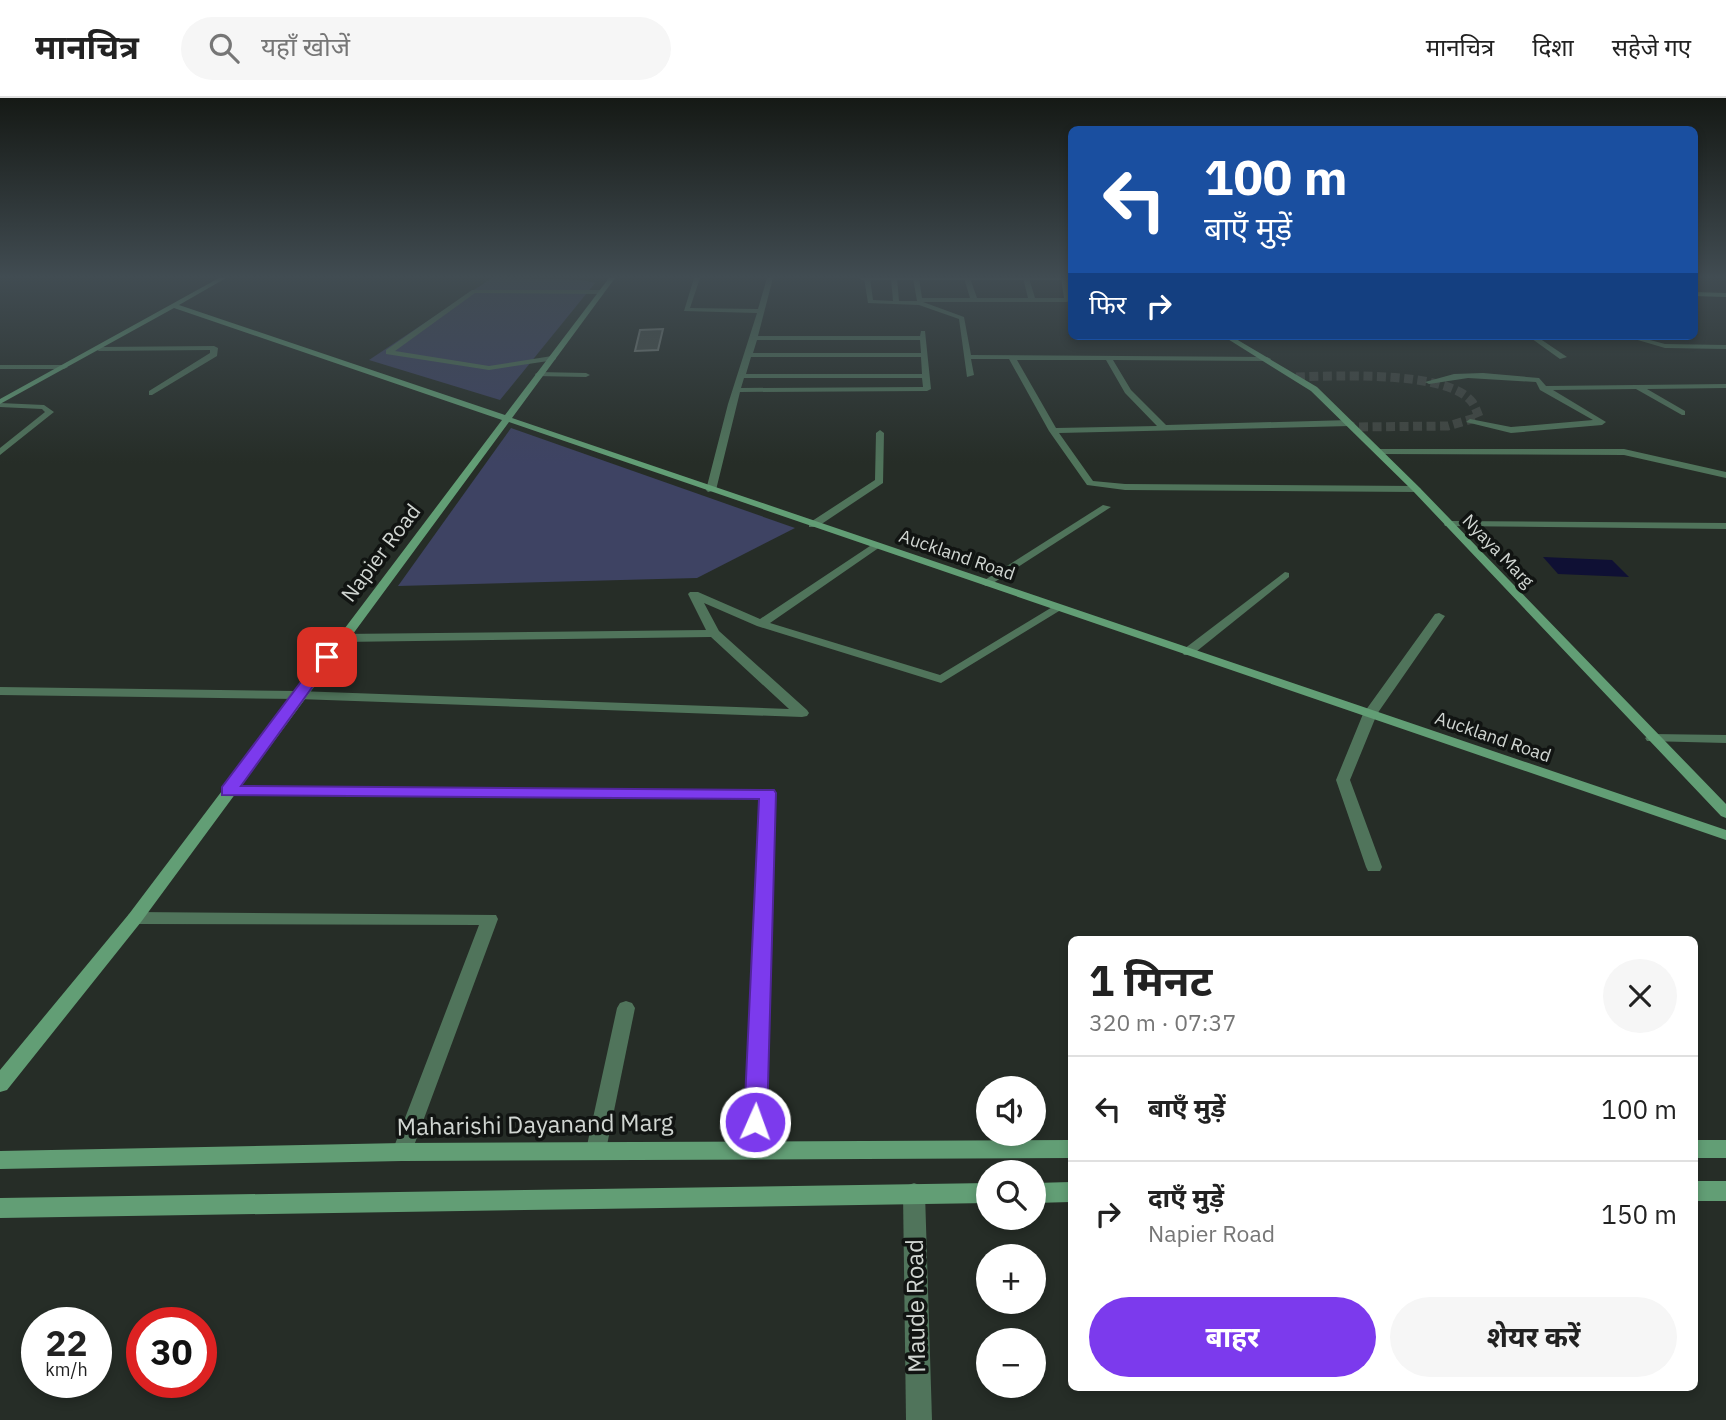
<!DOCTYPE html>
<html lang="hi">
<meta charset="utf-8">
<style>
body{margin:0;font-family:"IBM Plex Sans","Noto Sans Devanagari",sans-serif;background:#f6f6f6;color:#222;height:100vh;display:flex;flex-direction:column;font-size:26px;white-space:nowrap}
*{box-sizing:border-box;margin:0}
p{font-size:23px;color:#767676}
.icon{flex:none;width:38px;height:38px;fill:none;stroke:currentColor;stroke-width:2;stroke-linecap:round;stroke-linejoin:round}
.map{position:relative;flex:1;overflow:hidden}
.sheet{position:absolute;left:1068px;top:838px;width:630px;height:455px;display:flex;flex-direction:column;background:#fff;border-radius:10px;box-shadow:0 4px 10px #0003}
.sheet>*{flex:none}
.guide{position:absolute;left:1068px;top:28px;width:630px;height:214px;border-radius:10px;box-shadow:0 4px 10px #0003;background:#1a4fa0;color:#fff;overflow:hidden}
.controls{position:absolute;left:976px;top:978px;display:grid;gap:14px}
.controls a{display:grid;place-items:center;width:70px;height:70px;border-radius:50%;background:#fff;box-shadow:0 4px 10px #0003;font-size:35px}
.speed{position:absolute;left:21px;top:1209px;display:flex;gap:14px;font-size:35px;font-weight:700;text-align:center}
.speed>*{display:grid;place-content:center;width:91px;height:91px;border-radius:50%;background:#fff;box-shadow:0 4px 10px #0003;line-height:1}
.speed small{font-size:18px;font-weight:400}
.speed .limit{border:10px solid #d22;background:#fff;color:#111}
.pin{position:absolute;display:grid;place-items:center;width:60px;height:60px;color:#fff;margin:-30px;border-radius:14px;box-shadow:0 4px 10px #0006}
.me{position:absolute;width:77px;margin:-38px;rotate:2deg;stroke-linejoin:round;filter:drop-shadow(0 0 5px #0008)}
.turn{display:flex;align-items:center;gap:24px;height:147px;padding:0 21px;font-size:32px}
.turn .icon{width:91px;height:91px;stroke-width:2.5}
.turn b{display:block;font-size:49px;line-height:60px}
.then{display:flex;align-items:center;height:66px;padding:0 21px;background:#0003;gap:14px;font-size:26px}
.round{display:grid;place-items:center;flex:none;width:74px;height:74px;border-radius:37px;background:#f6f6f6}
.headline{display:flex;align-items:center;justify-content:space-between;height:119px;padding:0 21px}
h1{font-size:42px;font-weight:700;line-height:52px}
.primary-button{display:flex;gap:14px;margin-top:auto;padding:14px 21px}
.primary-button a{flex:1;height:80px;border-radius:42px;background:#7c3aed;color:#fff;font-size:28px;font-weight:700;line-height:80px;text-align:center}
.primary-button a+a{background:#f6f6f6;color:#222}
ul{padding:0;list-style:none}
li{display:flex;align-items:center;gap:21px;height:105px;padding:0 21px;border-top:2px solid #e0e0e0}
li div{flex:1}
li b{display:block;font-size:26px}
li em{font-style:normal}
header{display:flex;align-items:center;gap:42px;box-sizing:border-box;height:98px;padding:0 35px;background:#fff;border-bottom:2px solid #e0e0e0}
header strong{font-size:33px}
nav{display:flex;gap:38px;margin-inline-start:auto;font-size:24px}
.search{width:490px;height:63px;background:#f6f6f6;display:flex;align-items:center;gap:18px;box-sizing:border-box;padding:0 24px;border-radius:38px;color:#767676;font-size:26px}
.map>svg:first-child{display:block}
.green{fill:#3e4363}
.water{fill:#0f1034}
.building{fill:#48504a;stroke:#7b837d;stroke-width:2}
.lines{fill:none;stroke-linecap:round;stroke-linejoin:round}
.street-tunnel{stroke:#404641;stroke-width:9;stroke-dasharray:9 4.5;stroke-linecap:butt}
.street{fill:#50745b;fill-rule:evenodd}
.secondary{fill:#629e75;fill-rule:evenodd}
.route{fill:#7c3aed;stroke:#51269a;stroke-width:2}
.labels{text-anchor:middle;stroke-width:7;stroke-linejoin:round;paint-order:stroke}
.far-street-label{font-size:18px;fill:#d1d6d2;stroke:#111412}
.street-label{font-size:21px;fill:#d1d6d2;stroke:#111412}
.near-street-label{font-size:24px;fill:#d1d6d2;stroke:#111412}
</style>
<header>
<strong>मानचित्र</strong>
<div class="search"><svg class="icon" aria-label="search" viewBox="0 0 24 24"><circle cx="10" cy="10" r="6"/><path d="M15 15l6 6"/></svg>यहाँ खोजें</div>
<nav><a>मानचित्र</a><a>दिशा</a><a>सहेजे गए</a></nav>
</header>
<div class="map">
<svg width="1726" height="1322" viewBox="0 0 1726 1322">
<rect width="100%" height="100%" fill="#262d27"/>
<g class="green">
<path d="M 492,180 L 583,182 L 595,185 L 500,302 L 369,262 Z"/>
<path d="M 511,330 L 795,430 L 697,480 L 398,488 Z"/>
</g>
<path class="water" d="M 1543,459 L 1612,462 L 1629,479 L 1558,476 Z"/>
<path class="building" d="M 663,231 L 658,252 L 635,253 L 640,232 Z"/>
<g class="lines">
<path class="street-tunnel" d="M 1296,279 C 1334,278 1448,272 1472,304 C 1475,308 1477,314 1479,319 L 1448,328 L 1354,329"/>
<g class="street">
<path d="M 694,180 L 700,180 L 690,210 L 758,211 L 767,180 L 773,180 L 758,238 L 920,238 L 921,233 L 925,233 L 931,291 L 927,293 L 740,294 L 716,392 L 708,394 L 706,392 L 728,306 L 757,215 L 684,213 ZM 757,242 L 920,242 L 921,255 L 753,255 ZM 751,259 L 921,259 L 922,276 L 746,276 ZM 744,280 L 922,280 L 923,289 L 741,290 Z"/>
<path d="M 864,180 L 870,180 L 873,202 L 893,203 L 891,180 L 897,180 L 899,203 L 917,203 L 913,180 L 919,180 L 922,200 L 970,200 L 964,180 L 970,180 L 977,200 L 1028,200 L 1023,180 L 1029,180 L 1035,200 L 1064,200 L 1061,180 L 1067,180 L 1070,202 L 1067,204 L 923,204 L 964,219 L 971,257 L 1267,259 L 1271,261 L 1267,263 L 1113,262 L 1131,292 L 1166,327 L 1350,322 L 1354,325 L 1350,328 L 1059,335 L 1093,383 L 1125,386 L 1416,388 L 1421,391 L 1416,394 L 1125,392 L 1087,387 L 1049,333 L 1009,261 L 971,261 L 974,277 L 967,279 L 959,221 L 919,207 L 868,205 ZM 1017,262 L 1106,262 L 1125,295 L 1157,328 L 1056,330 Z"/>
<path d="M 472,192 L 601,192 L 604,194 L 601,196 L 475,195 L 395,253 L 489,268 L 552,258 L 556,260 L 555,262 L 489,272 L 386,256 L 386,252 Z"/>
<path d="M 1225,238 L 1400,238 L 1400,239 L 1397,241 L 1228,241 Z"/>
<path d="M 1528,238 L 1536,238 L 1567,259 L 1560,261 Z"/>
<path d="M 1624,238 L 1635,238 L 1665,246 L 1726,247 L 1726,251 L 1665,250 Z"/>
<path d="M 214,248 L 218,250 L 217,258 L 152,297 L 149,297 L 149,293 L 210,255 L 210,252 L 99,253 L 95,251 L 99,249 Z"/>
<path d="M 0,267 L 64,267 L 68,269 L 64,271 L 0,271 Z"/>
<path d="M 539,274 L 586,275 L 590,277 L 586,279 L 536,278 L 535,276 Z"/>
<path d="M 1483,275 L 1539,280 L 1546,288 L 1726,286 L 1726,290 L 1647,291 L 1685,313 L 1685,317 L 1682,317 L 1636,291 L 1553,292 L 1606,324 L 1602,327 L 1511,335 L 1466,324 L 1470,321 L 1511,329 L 1593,322 L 1540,292 L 1536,284 L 1468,280 L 1429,286 L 1425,284 L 1454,276 Z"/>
<path d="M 0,305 L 44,307 L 54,314 L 0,357 L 0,350 L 45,314 L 42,311 L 0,309 Z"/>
<path d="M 880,332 L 884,335 L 883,385 L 817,429 L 809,429 L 809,425 L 875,382 L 876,335 Z"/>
<path d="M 1380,351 L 1624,351 L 1726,374 L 1726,380 L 1624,357 L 1377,356 L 1376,354 Z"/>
<path d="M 1103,407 L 1111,409 L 990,487 L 986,488 L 980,485 Z"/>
<path d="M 1449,423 L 1726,425 L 1726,431 L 1445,428 L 1444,426 Z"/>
<path d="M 876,444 L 881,447 L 880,449 L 770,525 L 940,577 L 1054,508 L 1062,508 L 1064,510 L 941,585 L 757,528 L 704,505 L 719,533 L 807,612 L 809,615 L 807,618 L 802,619 L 298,601 L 0,597 L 0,589 L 298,593 L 789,611 L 711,539 L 341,544 L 335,540 L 341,536 L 706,532 L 688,496 L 690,494 L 698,494 L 760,521 Z"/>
<path d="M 1285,474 L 1289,475 L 1289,479 L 1192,557 L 1184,557 L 1182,554 L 1184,551 Z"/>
<path d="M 1439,515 L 1445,518 L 1377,616 L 1350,682 L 1382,769 L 1380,773 L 1368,773 L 1366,769 L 1336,682 L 1363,616 L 1435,516 Z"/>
<path d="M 1652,636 L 1726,637 L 1726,645 L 1647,643 L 1645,640 Z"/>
<path d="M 228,688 L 773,692 L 775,695 L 764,1051 L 761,1058 L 754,1060 L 747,1058 L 744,1051 L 760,700 L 223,696 L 221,693 L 223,690 Z"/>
<path d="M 135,814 L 496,817 L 498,821 L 409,1061 L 402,1063 L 395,1061 L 392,1054 L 479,827 L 135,826 L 129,824 L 127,820 L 129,816 Z"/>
<path d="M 626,903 L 632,905 L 635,910 L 606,1052 L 603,1059 L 596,1061 L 589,1059 L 586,1052 L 617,910 L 620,905 Z"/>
<path d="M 914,1085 L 922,1088 L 925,1095 L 932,1322 L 906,1322 L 903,1095 L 906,1088 Z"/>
</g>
<g class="secondary">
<path d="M 219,180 L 226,180 L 179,207 L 505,317 L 609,180 L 615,180 L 512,320 L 1726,732 L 1726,742 L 509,324 L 141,824 L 7,992 L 0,994 L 0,972 L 129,816 L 502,322 L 174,210 L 0,306 L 0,301 Z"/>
<path d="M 859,180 L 1071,180 L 1071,182 L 862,182 Z"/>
<path d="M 1694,194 L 1726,195 L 1726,199 L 1694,198 Z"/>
<path d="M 1223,238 L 1231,238 L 1317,289 L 1419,389 L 1726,706 L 1726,720 L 1721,718 L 1413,393 L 1311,293 Z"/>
<path d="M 1071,1042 L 1071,1060 L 402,1063 L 0,1071 L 0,1053 L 402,1045 Z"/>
<rect x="1694" y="1042" width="32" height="18"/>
<rect x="1694" y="1083" width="32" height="20"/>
<path d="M 1071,1084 L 1071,1104 L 1034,1105 L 1034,1085 Z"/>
<path d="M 989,1085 L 989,1105 L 0,1120 L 0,1100 Z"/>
</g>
</g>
<linearGradient id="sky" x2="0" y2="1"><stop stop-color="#151915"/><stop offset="0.49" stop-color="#414c52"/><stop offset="1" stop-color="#414c52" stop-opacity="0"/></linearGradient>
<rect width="1726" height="365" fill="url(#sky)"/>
<path class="route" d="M 327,555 L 334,559 L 241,688 L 774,692 L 776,695 L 767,1024 L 764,1031 L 755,1034 L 747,1031 L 744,1024 L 759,701 L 222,697 L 222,689 L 322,556 Z"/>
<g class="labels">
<g class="far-street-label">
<text transform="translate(1498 453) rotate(46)" y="6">Nyaya Marg</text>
<text transform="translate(957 457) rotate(19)" y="6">Auckland Road</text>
<text transform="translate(1493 639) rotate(19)" y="6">Auckland Road</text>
</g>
<g class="street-label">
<text transform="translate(381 455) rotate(-53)" y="7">Napier Road</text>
</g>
<g class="near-street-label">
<text transform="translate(535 1027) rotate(-1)" y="8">Maharishi Dayanand Marg</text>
<text transform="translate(916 1208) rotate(-91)" y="8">Maude Road</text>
</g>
</g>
</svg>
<div class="controls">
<a><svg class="icon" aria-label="sound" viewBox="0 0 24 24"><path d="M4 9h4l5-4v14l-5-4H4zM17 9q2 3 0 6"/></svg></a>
<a><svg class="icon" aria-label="search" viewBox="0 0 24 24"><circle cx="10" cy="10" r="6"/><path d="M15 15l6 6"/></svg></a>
<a>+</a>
<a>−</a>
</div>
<div class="speed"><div>22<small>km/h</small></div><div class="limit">30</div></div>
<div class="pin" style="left:327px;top:559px;background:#d93025"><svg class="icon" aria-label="arrive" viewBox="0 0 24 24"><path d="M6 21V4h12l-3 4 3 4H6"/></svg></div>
<svg class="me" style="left:755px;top:1024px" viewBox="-20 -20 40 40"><circle r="17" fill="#7c3aed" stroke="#fff" stroke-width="3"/><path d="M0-11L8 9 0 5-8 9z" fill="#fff"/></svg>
<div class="guide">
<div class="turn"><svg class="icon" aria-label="left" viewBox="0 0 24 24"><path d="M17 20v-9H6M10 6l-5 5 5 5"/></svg><div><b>100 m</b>बाएँ मुड़ें</div></div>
<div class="then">फिर<svg class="icon" aria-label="right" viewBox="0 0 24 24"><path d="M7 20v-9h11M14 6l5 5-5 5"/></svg></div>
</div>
<section class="sheet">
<div class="headline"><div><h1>1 मिनट</h1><p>320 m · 07:37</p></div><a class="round"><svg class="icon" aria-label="close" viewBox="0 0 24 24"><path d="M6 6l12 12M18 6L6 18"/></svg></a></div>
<ul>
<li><svg class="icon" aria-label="left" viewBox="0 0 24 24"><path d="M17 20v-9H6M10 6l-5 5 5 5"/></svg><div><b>बाएँ मुड़ें</b></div><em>100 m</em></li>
<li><svg class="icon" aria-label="right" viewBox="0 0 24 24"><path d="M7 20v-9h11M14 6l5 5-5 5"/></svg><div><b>दाएँ मुड़ें</b><p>Napier Road</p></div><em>150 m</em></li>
</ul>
<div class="primary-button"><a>बाहर</a><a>शेयर करें</a></div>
</section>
</div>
